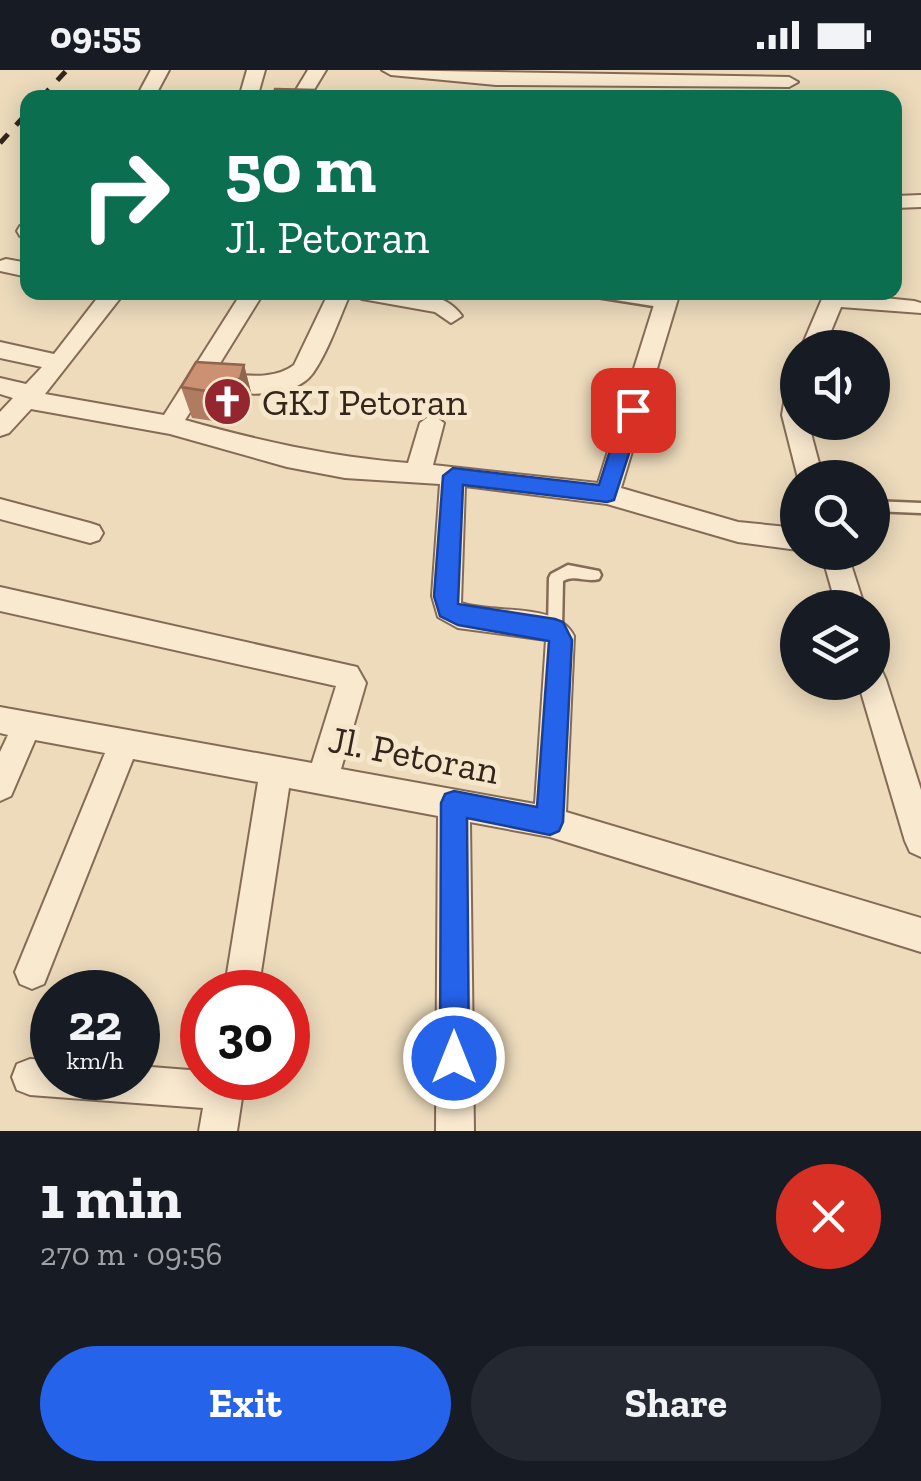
<!DOCTYPE html>
<meta charset="utf-8">
<style>
body{margin:0;font-family:"Zilla Slab",serif;background:#242831;color:#f1f3f6;height:100vh;display:flex;flex-direction:column;font-size:38px;white-space:nowrap}
*{box-sizing:border-box;margin:0}
p{font-size:32px;color:#9ea1a6}
.icon{flex:none;width:55px;height:55px;fill:none;stroke:currentColor;stroke-width:2;stroke-linecap:round;stroke-linejoin:round}
.map{position:relative;height:1061px;overflow:hidden}
.details{display:flex;flex-direction:column;background:#171b24;flex:1}
.details>*{flex:none}
.guide{position:absolute;left:20px;top:20px;width:882px;height:210px;border-radius:20px;box-shadow:0 5px 25px #0003;background:#0b6e4f;color:#fff;overflow:hidden}
.tools{position:absolute;left:780px;top:260px;display:grid;gap:20px}
.tools a{display:grid;place-items:center;width:110px;height:110px;border-radius:50%;background:#171b24;box-shadow:0 5px 25px #0003;font-size:50px}
.speed{position:absolute;left:30px;top:900px;display:flex;gap:20px;font-size:50px;font-weight:700;text-align:center}
.speed>*{display:grid;place-content:center;width:130px;height:130px;border-radius:50%;background:#171b24;box-shadow:0 5px 25px #0003;line-height:1}
.speed small{font-size:25px;font-weight:400}
.speed .limit{border:15px solid #d22;background:#fff;color:#111}
.pin{position:absolute;display:grid;place-items:center;width:85px;height:85px;color:#fff;margin:-42px;border-radius:20px;box-shadow:0 5px 15px #0006}
.me{position:absolute;width:110px;margin:-55px;rotate:0deg;stroke-linejoin:round;filter:drop-shadow(0 0 8px #0008)}
.turn{display:flex;align-items:center;gap:35px;height:210px;padding:0 40px;font-size:45px}
.turn .icon{width:130px;height:130px;stroke-width:2.5}
.turn b{display:block;font-size:70px;line-height:85px}
.round{display:grid;place-items:center;flex:none;width:105px;height:105px;border-radius:52px;background:#242831}
.overview{display:flex;align-items:center;justify-content:space-between;height:170px;padding:0 40px}
h1{font-size:60px;font-weight:700;line-height:75px}
.button{display:flex;gap:20px;margin-top:auto;padding:20px 40px}
.button a{flex:1;height:115px;border-radius:60px;background:#2563eb;color:#fff;font-size:40px;font-weight:700;line-height:115px;text-align:center}
.button a+a{background:#242831;color:#f1f3f6}
.status{display:flex;justify-content:space-between;align-items:center;height:70px;padding:0 50px;background:#171b24;direction:ltr}
.status svg{height:28px;fill:currentColor}
.map>svg:first-child{display:block}
.lines{fill:none;stroke-linecap:round;stroke-linejoin:round}
.service-casing{stroke:#856b56;stroke-width:5}
.minor-casing{stroke:#856b56;stroke-width:4}
.service{fill:#f9e9cf;fill-rule:evenodd}
.minor{fill:#f9e9cf;fill-rule:evenodd}
.rail{stroke:#34251b;stroke-width:5;stroke-dasharray:12 12;stroke-linecap:butt}
.wall{fill:#af7c62}
.shaded-wall{fill:#8f6550}
.building{fill:#cc9072;stroke:#8f6550;stroke-width:2.5}
.route{fill:#2563eb;stroke:#184099;stroke-width:2.5}
.labels{text-anchor:middle;stroke-width:10;stroke-linejoin:round;paint-order:stroke}
.poi-label{font-size:38px;fill:#34251b;stroke:#f5e6cc;text-anchor:start}
.street-label{font-size:38px;fill:#34251b;stroke:#f5e6cc}
</style>
<div class="status"><b>09:55</b><svg viewBox="0 0 49 12"><path d="M0 12V9h3v3zM5 12V6h3v6zM10 12V3h3v9zM15 12V0h3v12zM26 1h20v11H26zM47 4h2v5h-2z"/></svg></div>
<div class="map">
<svg width="921" height="1061" viewBox="0 0 921 1061">
<rect width="100%" height="100%" fill="#eddbbc"/>
<g class="lines">
<defs>
<g id="service">
<path d="M 585,222 L 616,222 L 666,230 L 671,234 L 666,238 L 590,226 Z"/>
<path d="M 872,431 L 921,433 L 921,443 L 872,441 Z"/>
<path d="M 568,495 L 599,501 L 601,505 L 599,509 C 586,513 575,504 563,511 L 562,559 L 560,563 L 555,565 L 550,563 L 548,559 L 549,508 L 551,504 Z"/>
</g>
<g id="minor">
<path d="M 151,0 L 169,0 L 154,28 L 136,28 Z"/>
<path d="M 247,0 L 265,0 L 257,28 L 239,28 Z"/>
<path d="M 308,0 L 326,0 L 309,28 L 291,28 Z"/>
<path d="M 382,0 L 789,7 L 798,12 L 789,17 L 496,15 L 391,5 Z"/>
<path d="M 921,125 L 921,137 L 895,138 L 895,126 Z"/>
<path d="M 27,155 L 28,167 L 20,166 L 17,161 L 20,156 Z"/>
<path d="M 6,189 L 28,193 L 28,207 L 0,201 L 0,191 Z"/>
<path d="M 102,222 L 125,222 L 45,324 L 164,345 L 242,222 L 264,222 L 214,303 C 241,304 271,312 294,295 L 329,222 L 351,222 C 339,248 329,280 313,303 C 293,331 234,325 206,317 L 185,350 C 260,371 331,387 408,393 L 420,353 L 432,344 L 444,353 L 433,395 L 598,413 L 658,222 L 680,222 L 621,418 L 738,452 L 798,458 L 798,480 L 738,472 L 607,434 L 465,416 L 461,533 C 494,545 557,531 574,566 L 566,742 L 921,848 L 921,882 L 550,767 L 470,752 L 474,1061 L 436,1061 L 438,746 L 289,718 L 258,922 L 224,922 L 258,712 L 133,689 L 44,914 L 32,919 L 20,914 L 15,902 L 105,683 L 35,670 L 11,726 L 0,731 L 0,682 L 8,665 L 0,663 L 0,637 L 312,693 L 336,616 L 0,541 L 0,517 L 357,597 L 366,613 L 341,699 L 535,734 L 546,570 L 458,558 L 438,547 L 432,526 L 440,414 L 345,408 L 287,397 L 170,364 L 31,339 L 9,363 L 0,366 L 0,342 L 13,328 L 0,324 L 0,308 L 26,314 L 42,297 L 0,288 L 0,272 L 54,284 Z"/>
<path d="M 351,222 C 386,222 440,214 462,246 L 451,253 L 435,242 L 362,229 Z"/>
<path d="M 825,222 L 914,231 L 921,233 L 921,243 L 841,237 L 824,278 L 801,278 Z"/>
<path d="M 798,313 L 798,352 L 808,352 L 823,408 L 798,408 L 782,345 L 786,321 Z"/>
<path d="M 0,429 L 90,453 L 99,456 L 103,463 L 99,470 L 90,473 L 0,449 Z"/>
<path d="M 821,482 L 847,482 L 865,538 L 837,538 Z"/>
<path d="M 872,597 L 882,601 L 886,610 L 921,720 L 921,787 L 910,782 L 905,771 L 858,612 L 872,612 Z"/>
<path d="M 30,989 L 52,990 L 52,1008 L 138,1008 L 138,996 L 202,1001 L 202,1008 L 245,1008 L 237,1061 L 199,1061 L 203,1038 L 30,1025 L 17,1020 L 12,1007 L 17,994 Z"/>
</g>
</defs>
<use href="#service" class="service-casing"/>
<use href="#minor" class="minor-casing"/>
<use href="#service" class="service"/>
<use href="#minor" class="minor"/>
<g class="rail">
<path d="M 41,28 L 67,0"/>
<path d="M 0,73 L 28,42"/>
</g>
</g>
<path class="wall" d="M 244,295 L 252,326 L 248,340 L 231,340 L 228,353 L 192,348 L 181,317 Z"/>
<g class="shaded-wall">
<path d="M 244,295 L 252,326 L 248,340 L 240,309 Z"/>
<path d="M 222,309 L 231,340 L 228,353 L 219,323 Z"/>
</g>
<g class="building">
<path d="M 275,19 L 315,20 L 313,28 L 273,28 Z"/>
<path d="M 196,292 L 244,295 L 240,309 L 222,309 L 219,323 L 181,317 Z"/>
</g>
<path class="route" d="M 633,333 L 643,340 L 614,430 L 607,432 L 463,415 L 458,534 L 555,549 L 563,552 L 572,570 L 563,752 L 559,761 L 550,765 L 467,748 L 469,988 L 465,999 L 454,1003 L 444,999 L 440,988 L 441,733 L 445,724 L 454,721 L 537,737 L 549,571 L 458,555 L 440,546 L 434,526 L 443,406 L 453,398 L 599,415 L 623,340 Z"/>
<defs>
<symbol id="church-disc" viewBox="-11 -11 22 22"><circle r="9.5" fill="#94262f" stroke="#f5e6cc"/><path d="M-1.2-6h2.4v3.5h3.3v2.4h-3.3V6h-2.4V-.1h-3.3v-2.4h3.3Z" fill="#fff"/></symbol>
</defs>
<g fill-rule="evenodd">
<use href="#church-disc" x="200" y="304" width="55" height="55"/>
</g>
<g class="labels">
<g class="poi-label">
<text x="262" y="345">GKJ Petoran</text>
</g>
<g class="street-label">
<text transform="translate(414 685) rotate(11)" y="13">Jl. Petoran</text>
</g>
</g>
</svg>
<div class="tools">
<a><svg class="icon" aria-label="sound" viewBox="0 0 24 24"><path d="M4 9h4l5-4v14l-5-4H4zM17 9q2 3 0 6"/></svg></a>
<a><svg class="icon" aria-label="search" viewBox="0 0 24 24"><circle cx="10" cy="10" r="6"/><path d="M15 15l6 6"/></svg></a>
<a><svg class="icon" aria-label="layers" viewBox="0 0 24 24"><path d="M12 4l9 5-9 5-9-5zM3 14l9 5 9-5"/></svg></a>
</div>
<div class="speed"><div>22<small>km/h</small></div><div class="limit">30</div></div>
<div class="pin" style="left:633px;top:340px;background:#d93025"><svg class="icon" aria-label="arrive" viewBox="0 0 24 24"><path d="M6 21V4h12l-3 4 3 4H6"/></svg></div>
<svg class="me" style="left:454px;top:988px" viewBox="-20 -20 40 40"><circle r="17" fill="#2563eb" stroke="#fff" stroke-width="3"/><path d="M0-11L8 9 0 5-8 9z" fill="#fff"/></svg>
<div class="guide">
<div class="turn"><svg class="icon" aria-label="right" viewBox="0 0 24 24"><path d="M7 20v-9h11M14 6l5 5-5 5"/></svg><div><b>50 m</b>Jl. Petoran</div></div>
</div>
</div>
<section class="details">
<div class="overview"><div><h1>1 min</h1><p>270 m · 09:56</p></div><a class="round" style="background:#d93025;color:#fff"><svg class="icon" aria-label="close" viewBox="0 0 24 24"><path d="M6 6l12 12M18 6L6 18"/></svg></a></div>
<div class="button"><a>Exit</a><a>Share</a></div>
</section>
